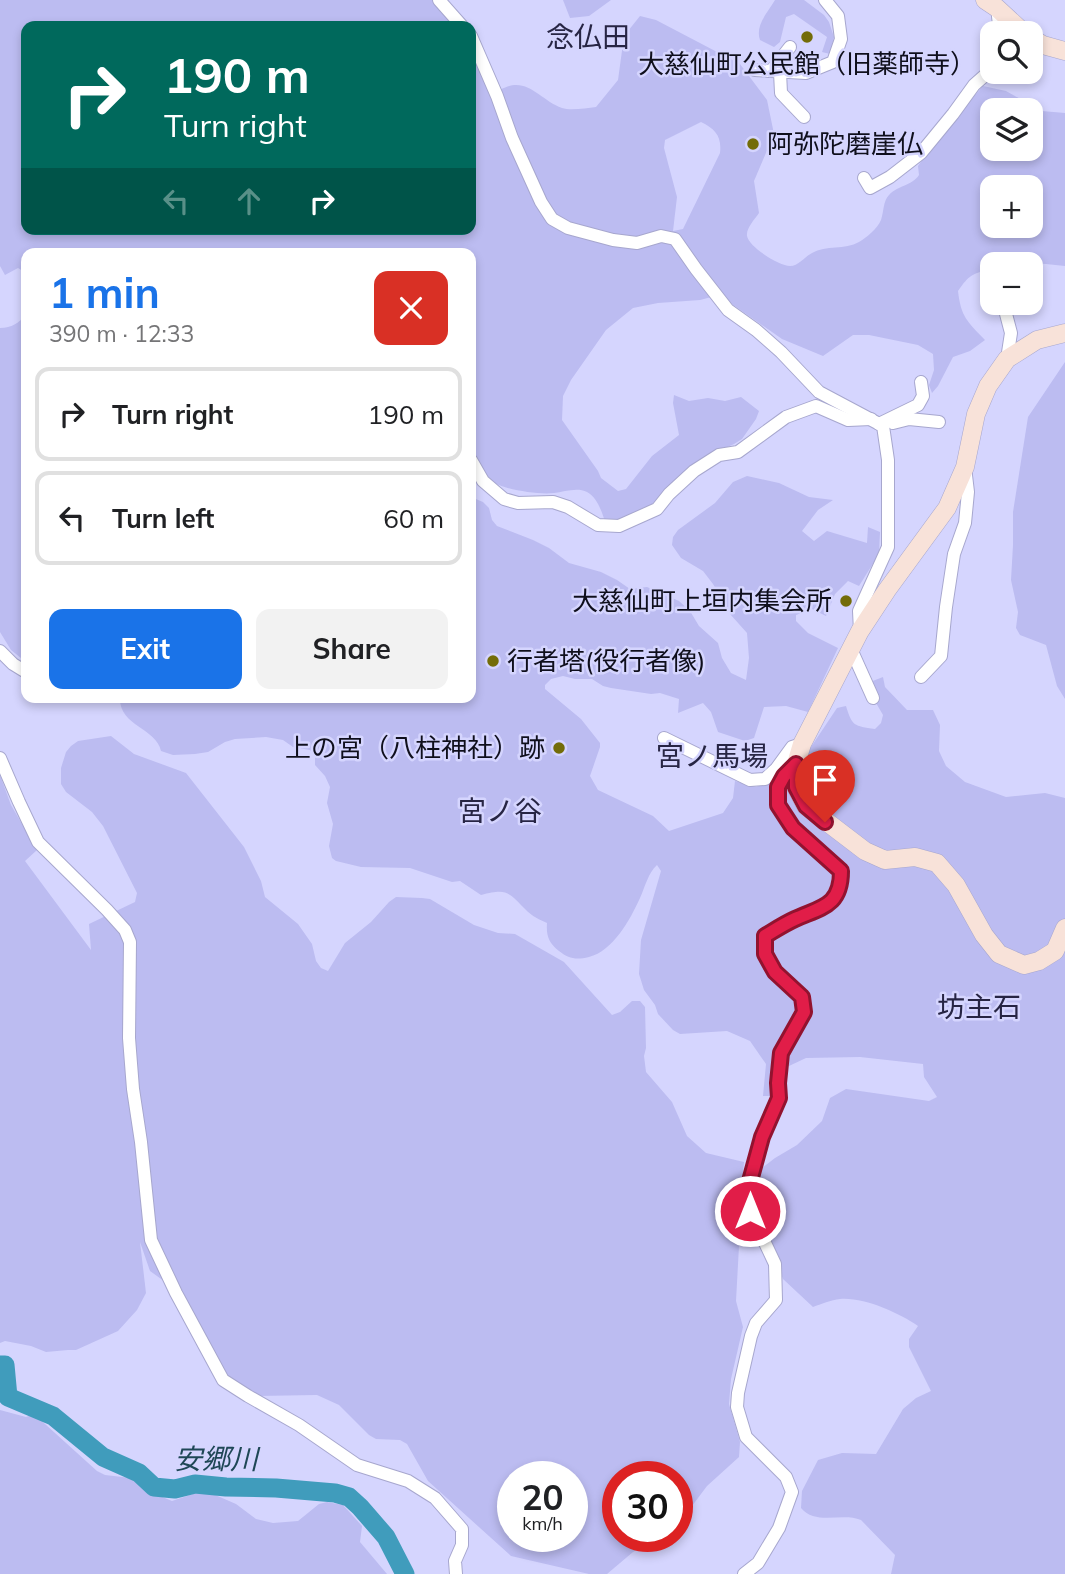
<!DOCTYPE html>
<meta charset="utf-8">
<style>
body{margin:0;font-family:Mulish,"Noto Sans JP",sans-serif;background:#f2f2f2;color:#202124;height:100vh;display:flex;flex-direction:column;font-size:26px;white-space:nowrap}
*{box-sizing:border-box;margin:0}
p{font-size:23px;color:#757577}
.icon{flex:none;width:38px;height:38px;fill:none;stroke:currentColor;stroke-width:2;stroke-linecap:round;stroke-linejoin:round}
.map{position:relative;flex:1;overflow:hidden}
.sheet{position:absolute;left:21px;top:248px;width:455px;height:455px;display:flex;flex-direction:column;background:#fff;border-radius:14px;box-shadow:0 4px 10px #0003}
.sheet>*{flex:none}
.guide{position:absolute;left:21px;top:21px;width:455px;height:214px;border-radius:14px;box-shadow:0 4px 10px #0003;background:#00695c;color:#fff;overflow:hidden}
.fabs{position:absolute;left:980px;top:21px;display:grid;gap:14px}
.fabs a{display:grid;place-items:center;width:63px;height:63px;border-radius:14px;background:#fff;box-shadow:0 4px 10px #0003;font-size:35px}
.speed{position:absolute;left:497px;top:1461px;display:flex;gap:14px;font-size:35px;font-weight:700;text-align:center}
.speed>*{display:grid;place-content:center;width:91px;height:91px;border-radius:50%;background:#fff;box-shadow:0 4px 10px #0003;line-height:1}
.speed small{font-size:18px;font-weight:400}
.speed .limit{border:10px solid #d22;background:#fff;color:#111}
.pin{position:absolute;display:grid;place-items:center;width:60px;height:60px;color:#fff;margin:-72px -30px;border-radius:50% 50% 50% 0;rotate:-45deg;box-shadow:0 0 7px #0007}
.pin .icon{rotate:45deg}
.me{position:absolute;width:77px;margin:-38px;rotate:0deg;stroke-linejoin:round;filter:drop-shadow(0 0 5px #0008)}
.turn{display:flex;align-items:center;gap:24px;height:147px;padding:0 28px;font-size:32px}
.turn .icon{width:91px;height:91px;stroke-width:2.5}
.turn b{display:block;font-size:49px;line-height:60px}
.lanes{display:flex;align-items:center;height:66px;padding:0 28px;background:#0003;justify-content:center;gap:35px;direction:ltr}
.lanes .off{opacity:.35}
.round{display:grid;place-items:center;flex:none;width:74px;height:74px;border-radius:14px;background:#f2f2f2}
.headline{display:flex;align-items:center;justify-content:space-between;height:119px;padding:0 28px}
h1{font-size:42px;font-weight:700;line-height:52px;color:#1a73e8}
.button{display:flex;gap:14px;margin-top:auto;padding:14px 28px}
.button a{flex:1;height:80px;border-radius:14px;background:#1a73e8;color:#fff;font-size:28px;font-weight:700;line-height:80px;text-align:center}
.button a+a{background:#f2f2f2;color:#202124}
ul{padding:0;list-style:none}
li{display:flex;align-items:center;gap:21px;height:94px;margin:0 14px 10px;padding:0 14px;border:4px solid #e0e0e0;border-radius:14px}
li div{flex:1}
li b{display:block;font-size:26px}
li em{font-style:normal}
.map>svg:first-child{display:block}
.green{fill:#bcbcf1;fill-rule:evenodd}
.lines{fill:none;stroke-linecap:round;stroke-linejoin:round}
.river{stroke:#409cbc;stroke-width:19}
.street-casing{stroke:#a7a7ce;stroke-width:14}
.secondary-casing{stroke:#a7a7ce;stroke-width:19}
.street{stroke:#fff;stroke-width:12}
.secondary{stroke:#f8e2d9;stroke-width:18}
.route-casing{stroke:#92132f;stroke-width:18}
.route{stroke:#e11d48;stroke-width:12}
.poi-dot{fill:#736c08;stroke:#d5d5fe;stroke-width:2.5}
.labels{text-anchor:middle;stroke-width:5;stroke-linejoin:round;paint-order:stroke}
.poi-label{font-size:26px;fill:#0f0f1c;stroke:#d5d5fe;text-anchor:start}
.neighbourhood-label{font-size:28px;fill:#272544;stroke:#d5d5fe}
.water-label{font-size:28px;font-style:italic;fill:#1f4756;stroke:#d5d5fe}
</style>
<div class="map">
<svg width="1065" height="1574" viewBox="0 0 1065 1574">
<rect width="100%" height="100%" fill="#d5d5fe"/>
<g class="green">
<path d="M 0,0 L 435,0 L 454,26 L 26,26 L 26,229 L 471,229 L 471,49 L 500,90 C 526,74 540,100 562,108 C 571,111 586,108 596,107 L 618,80 L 624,36 L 640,16 L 656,20 L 740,64 L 767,100 L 774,134 L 754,181 L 759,213 C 755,219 746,228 747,236 C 749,247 779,266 790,266 C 799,266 804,257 812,253 C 826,245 845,250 859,242 C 866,238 878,228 881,220 C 884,211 883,201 889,195 C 898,185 912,186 919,175 L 918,166 L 939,136 L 983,86 L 1006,91 L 1042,111 L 1065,113 L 1065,266 L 1046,264 L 1004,262 L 1002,264 L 992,264 L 992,269 C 973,273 969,275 958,291 C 961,317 967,321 985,340 L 970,351 L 953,357 L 938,386 L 932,393 L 929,385 L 934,370 L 933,354 L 918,345 L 869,335 L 853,335 L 823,356 L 782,339 L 719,295 L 700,300 L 658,303 L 633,308 L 606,330 L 571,380 L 563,396 L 562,420 L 598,471 L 601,478 L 618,491 L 626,489 L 652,456 L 679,435 L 673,403 L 674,395 L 689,401 L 708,398 L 725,401 L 741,397 L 759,411 L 756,419 L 742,439 L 734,444 L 696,462 L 662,497 L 622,524 L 606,524 C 602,513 598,498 587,492 C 577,487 564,492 554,493 C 540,495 506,490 495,483 C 485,478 478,468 471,460 L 471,254 L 26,254 L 26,273 L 18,268 L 5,275 L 0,266 ZM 992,110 L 1031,110 L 1031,149 L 992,149 ZM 701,122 C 715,129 722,136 720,153 L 683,229 L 673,231 L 677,197 L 664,148 L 665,140 ZM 992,187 L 1031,187 L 1031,226 L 992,226 Z"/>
<path d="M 563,0 L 611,0 L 589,16 L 570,18 Z"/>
<path d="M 775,0 L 804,0 L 824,15 L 829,22 L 834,37 L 830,54 L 822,52 L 827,37 L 794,14 L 786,17 L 780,42 L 774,47 L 760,40 C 755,26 767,13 775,0 Z"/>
<path d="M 26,315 L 26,662 L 11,650 L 0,632 L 0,328 C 12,328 18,323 26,315 Z"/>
<path d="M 1065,362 L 1065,699 L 1057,686 L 1046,645 L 1020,635 L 1016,628 L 1018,612 L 1011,580 L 1013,545 L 1013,512 L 1028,417 Z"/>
<path d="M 747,476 L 779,483 L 809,497 L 833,500 L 818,510 L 802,531 L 814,541 L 827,531 L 867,543 L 868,527 L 880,532 L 879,554 L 859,586 L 848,581 L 835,594 L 826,616 L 812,609 L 796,615 L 796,621 L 808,633 L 838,648 L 808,712 L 786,706 L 764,707 L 754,738 L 745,741 L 718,732 L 711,712 L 703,703 L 678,713 L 679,699 L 660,693 L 651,694 L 611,688 L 603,686 L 592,679 L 575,679 L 563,676 L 551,679 L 545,685 L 545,689 L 581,719 L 600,743 L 600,747 L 590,776 L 598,790 L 653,816 L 669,831 L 723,813 L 733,798 L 735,781 L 756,787 L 770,782 L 781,769 L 803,759 L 837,708 L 846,706 C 852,726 854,726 875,729 L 881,723 L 883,715 L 865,684 L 883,677 L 885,687 L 907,710 L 933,710 L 940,725 L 939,751 L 946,766 L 965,782 L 1006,797 L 1045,793 L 1065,798 L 1065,1574 L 891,1574 L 895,1555 L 861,1520 C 842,1512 816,1526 801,1508 L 802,1491 L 818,1460 L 842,1453 L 876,1454 L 903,1409 L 916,1398 L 931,1391 L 909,1347 L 909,1339 L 918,1326 C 899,1313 864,1297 840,1299 C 831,1300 821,1304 813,1307 L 783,1279 L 767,1237 L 752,1239 L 753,1246 L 739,1246 L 736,1301 L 743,1327 L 731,1379 L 729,1404 L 740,1442 L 739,1457 L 707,1486 L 677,1526 L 677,1477 L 618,1477 L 618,1536 L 660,1537 L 633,1552 L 607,1574 L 589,1574 L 511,1556 L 428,1481 L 407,1444 L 400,1440 L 376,1439 L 369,1435 L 339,1405 L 317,1395 L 257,1396 L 223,1373 L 182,1294 L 150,1271 L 140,1242 L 146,1293 L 137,1310 L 118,1331 L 76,1350 L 68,1350 L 46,1352 L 31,1346 L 5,1341 L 0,1343 L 0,775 L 11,805 L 37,850 L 25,861 L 91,950 L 89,924 L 135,902 L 137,893 L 103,826 L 92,812 L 66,792 L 61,784 L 61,768 L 66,752 L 71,746 L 78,741 L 111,736 L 134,754 L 186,773 L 244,847 L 261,881 L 265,897 L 298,924 L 312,944 L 316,961 L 321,968 L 328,971 L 345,943 L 371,922 L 389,902 L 396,897 L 422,898 L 430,899 L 474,925 L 498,933 L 515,934 L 564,962 L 612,1015 L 620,1012 L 632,1001 L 640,1001 L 645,1007 L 646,1048 L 644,1056 L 646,1072 L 672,1102 L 687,1136 L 706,1153 L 744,1162 L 743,1173 L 757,1172 L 775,1158 L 797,1145 L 822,1121 L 830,1098 L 846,1089 L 929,1101 L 937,1097 L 924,1077 L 923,1064 L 860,1057 L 806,1058 L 774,1073 L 771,1096 L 763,1096 L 766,1064 L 750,1041 L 727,1031 L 680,1034 L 673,1030 L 658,1014 L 655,1005 L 644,990 L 639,974 L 641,940 L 661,871 L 657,865 C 648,873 645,887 640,898 C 630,920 613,951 589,957 C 576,960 569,959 559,951 C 549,943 546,936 547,923 C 540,920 532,916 527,911 C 508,892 508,888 481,895 L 460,881 L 452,882 L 410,868 L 361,867 L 336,861 L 332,858 L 329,846 L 333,824 L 327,803 L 330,787 L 325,776 L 315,765 L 315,756 L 310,750 L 293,747 L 283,740 L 266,737 L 235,739 L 225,742 L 208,752 L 195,754 L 173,755 L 161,751 C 156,728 119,726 120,698 L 471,698 L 471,497 L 483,502 L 489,508 L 492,520 L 497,526 L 533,540 L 549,548 L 569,563 L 601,572 L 617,580 L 630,589 L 647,587 L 679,601 L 690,611 L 699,626 L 718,643 L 722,658 L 731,673 L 746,680 L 749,658 L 747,633 L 730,614 L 713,584 L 703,571 L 681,558 L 672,545 L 673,537 L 678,530 L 715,503 L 733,482 ZM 513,1477 L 572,1477 L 572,1536 L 513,1536 Z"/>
<path d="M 0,1410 L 26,1417 L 34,1414 L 97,1471 L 105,1475 L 131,1478 L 143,1489 L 172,1501 L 196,1493 L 213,1494 L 236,1504 L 256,1519 L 273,1523 L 298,1521 L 319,1504 L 327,1502 L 343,1505 L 362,1526 L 360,1542 L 387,1574 L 0,1574 Z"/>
</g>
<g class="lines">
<path class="river" d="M 0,1365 L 5,1365 L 8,1397 L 53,1416 L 103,1457 L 139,1473 L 154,1487 L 175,1489 L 195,1484 L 226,1487 L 276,1488 L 335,1493 L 349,1497 L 360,1507 L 386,1537 L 405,1574"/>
<defs>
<g id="street">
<path d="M 439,0 L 462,26"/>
<path d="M 997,8 L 1000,33"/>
<path d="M 471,36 L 497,96 L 512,138 L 541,202 L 552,219 L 568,228 L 613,240 L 637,243 L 661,236 L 675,239 L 696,269 L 728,310 L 756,330 L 781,352 L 819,392 L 883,426 L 888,460 L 888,547 L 859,611 L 860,631"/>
<path d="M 755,70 L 806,73 L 833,62 L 841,39 L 838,16 L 825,0"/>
<path d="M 771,71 L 790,47"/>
<path d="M 780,72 L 781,93 L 804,117"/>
<path d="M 864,178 L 870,188 L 890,177 L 921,153 L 953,114 L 974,85 L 992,69"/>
<path d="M 1006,314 L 1011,333 L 1007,359"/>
<path d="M 893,423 L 909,419 L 939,422"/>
<path d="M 879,424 L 918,405 L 923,396 L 921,382"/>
<path d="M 471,460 L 483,481 L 504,499 L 518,503 L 553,502 L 568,507 L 598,525 L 619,526 L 657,509 L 669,494 L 694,471 L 719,455 L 738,452 L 786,417 L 816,406 L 848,420 L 871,419"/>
<path d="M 851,649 L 873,698"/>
<path d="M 0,651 L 13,664 L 26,672"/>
<path d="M 921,677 L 941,656 L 946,607 L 954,554 L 965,523 L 968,492 L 965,467"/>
<path d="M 664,738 L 750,780 L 765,779 L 776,769 L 792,747 L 802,744"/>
<path d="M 0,758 L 19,802 L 38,842 L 107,910 L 125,930 L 130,942 L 129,1038 L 133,1089 L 141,1142 L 151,1240 L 176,1293 L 223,1380 L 248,1396 L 299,1425 L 357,1465 L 408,1481 L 435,1498 L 462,1529 L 462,1545 L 455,1561 L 456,1574"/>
<path d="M 744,1574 L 758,1563 L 779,1528 L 792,1492 L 786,1477 L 746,1437 L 737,1407 L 738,1393 L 751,1336 L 756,1323 L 776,1300 L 775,1264 L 750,1211 L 747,1192 L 762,1137 L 779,1098 L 778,1083 L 781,1053 L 804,1012 L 802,997 L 775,972 L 765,954 L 765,936 C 775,930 784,924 795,919 C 822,907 841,906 841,871 L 793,828 L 778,805 L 778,787 L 784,776 L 796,764"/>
</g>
<g id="secondary">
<path d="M 985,0 L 997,8 L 1024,33"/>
<path d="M 1031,38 L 1043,45 L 1065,51"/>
<path d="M 1065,333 L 1037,340 L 1007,359 L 988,386 L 976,414 L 965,467 L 947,508 L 887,590 L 860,631 L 802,744 L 796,764 L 796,787 L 806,806 L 865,851 L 885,860 L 915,857 L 937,863 L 956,885 L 984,935 L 999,954 L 1024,965 L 1039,961 L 1055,951 L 1065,928"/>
</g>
</defs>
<use href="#street" class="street-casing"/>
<use href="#secondary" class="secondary-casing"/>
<use href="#street" class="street"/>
<use href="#secondary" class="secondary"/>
</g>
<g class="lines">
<defs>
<path id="route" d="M 750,1211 L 747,1192 L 762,1137 L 779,1098 L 778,1083 L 781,1053 L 804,1012 L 802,997 L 775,972 L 765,954 L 765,936 C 775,930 784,924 795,919 C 822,907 841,906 841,871 L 793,828 L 778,805 L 778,787 L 784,776 L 796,764 L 796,787 L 806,806 L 825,822"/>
</defs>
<use href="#route" class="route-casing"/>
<use href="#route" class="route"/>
</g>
<g class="poi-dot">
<circle cx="807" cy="37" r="7"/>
<circle cx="753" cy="144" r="7"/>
<circle cx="846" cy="601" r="7"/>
<circle cx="493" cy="661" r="7"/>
<circle cx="559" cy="748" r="7"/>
</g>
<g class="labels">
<g class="poi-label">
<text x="807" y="73" text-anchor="middle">大慈仙町公民館（旧薬師寺）</text>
<text x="767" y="153">阿弥陀磨崖仏</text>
<text x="832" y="610" text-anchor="end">大慈仙町上垣内集会所</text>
<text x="507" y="670">行者塔(役行者像)</text>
<text x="545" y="757" text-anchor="end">上の宮（八柱神社）跡</text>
</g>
<g class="neighbourhood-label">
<text x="588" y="47">念仏田</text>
<text x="712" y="766">宮ノ馬場</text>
<text x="500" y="821">宮ノ谷</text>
<text x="979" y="1017">坊主石</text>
</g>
<g class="water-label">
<text x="216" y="1469">安郷川</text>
</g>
</g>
</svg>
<div class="fabs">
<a><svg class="icon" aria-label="search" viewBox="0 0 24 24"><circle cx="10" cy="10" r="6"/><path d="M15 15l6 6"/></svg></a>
<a><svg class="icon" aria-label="layers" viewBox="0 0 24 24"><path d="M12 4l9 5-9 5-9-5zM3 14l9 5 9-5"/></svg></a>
<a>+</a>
<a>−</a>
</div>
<div class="speed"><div>20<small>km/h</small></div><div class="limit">30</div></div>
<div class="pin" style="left:825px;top:822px;background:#d93025"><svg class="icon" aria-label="arrive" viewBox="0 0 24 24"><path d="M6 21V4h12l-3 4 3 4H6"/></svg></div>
<svg class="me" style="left:750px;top:1211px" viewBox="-20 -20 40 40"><circle r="17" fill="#e11d48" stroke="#fff" stroke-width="3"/><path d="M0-11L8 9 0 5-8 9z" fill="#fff"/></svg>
<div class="guide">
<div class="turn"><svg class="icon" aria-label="right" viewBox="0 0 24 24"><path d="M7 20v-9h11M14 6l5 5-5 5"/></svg><div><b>190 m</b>Turn right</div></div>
<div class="lanes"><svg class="icon off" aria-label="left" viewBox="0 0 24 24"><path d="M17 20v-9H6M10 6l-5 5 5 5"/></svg><svg class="icon off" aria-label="ahead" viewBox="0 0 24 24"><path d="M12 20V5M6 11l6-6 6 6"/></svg><svg class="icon" aria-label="right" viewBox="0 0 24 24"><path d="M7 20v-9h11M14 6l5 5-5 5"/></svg></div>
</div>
<section class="sheet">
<div class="headline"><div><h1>1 min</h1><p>390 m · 12:33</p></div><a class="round" style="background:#d93025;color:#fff"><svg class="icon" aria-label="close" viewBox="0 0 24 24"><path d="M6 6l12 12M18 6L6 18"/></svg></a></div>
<ul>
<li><svg class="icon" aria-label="right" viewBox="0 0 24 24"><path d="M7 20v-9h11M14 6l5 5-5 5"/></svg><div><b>Turn right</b></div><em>190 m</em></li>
<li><svg class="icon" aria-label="left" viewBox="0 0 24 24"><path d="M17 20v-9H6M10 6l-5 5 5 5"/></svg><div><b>Turn left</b></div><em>60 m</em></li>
</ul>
<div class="button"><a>Exit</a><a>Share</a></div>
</section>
</div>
